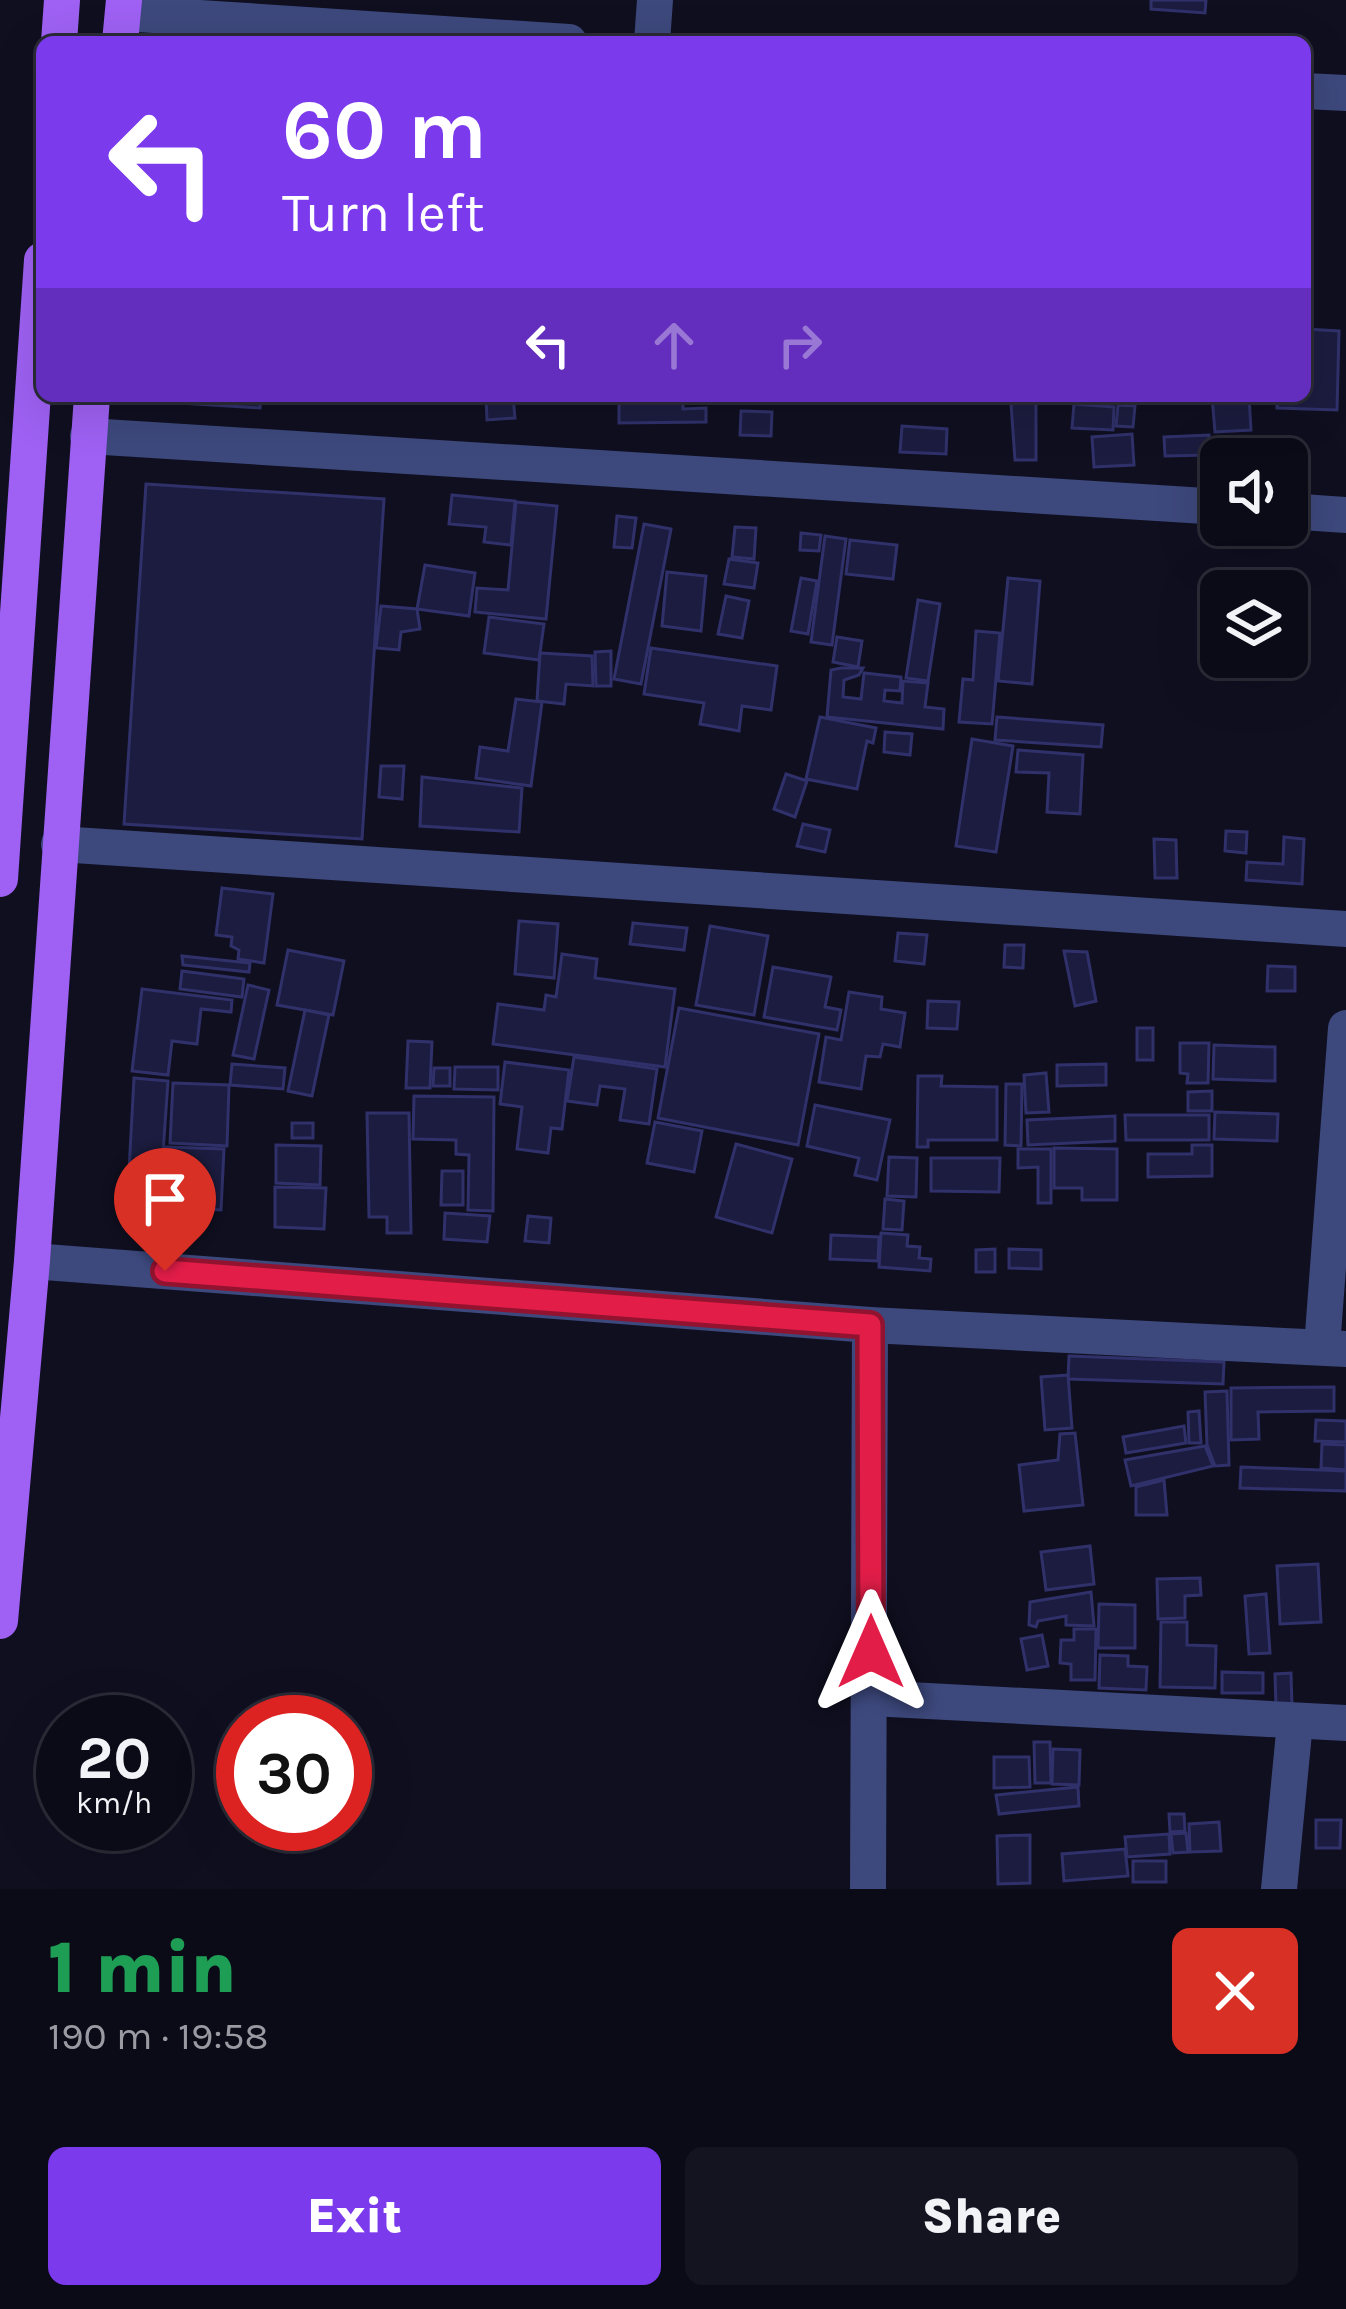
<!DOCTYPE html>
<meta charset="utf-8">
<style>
body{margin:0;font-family:Karla,sans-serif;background:#141421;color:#f1f3f6;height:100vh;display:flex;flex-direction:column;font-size:45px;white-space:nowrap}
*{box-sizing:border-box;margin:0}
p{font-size:39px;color:#9a9ba2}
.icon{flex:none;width:66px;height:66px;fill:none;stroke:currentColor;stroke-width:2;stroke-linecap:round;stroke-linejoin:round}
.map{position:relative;height:1889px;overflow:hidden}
.side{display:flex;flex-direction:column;background:#0b0b18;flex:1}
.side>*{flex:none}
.hud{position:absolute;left:36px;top:36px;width:1275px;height:366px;border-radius:18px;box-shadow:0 12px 48px #0002,0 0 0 3px #2b2b37;background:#7c3aed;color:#fff;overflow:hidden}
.tools{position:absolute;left:1200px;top:438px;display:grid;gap:24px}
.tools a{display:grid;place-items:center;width:108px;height:108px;border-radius:18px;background:#0b0b18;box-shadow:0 12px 48px #0002,0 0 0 3px #2b2b37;font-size:60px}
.speed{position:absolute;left:36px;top:1695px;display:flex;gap:24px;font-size:60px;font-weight:700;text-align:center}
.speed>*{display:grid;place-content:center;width:156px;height:156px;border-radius:50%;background:#0b0b18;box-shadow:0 12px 48px #0002,0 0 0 3px #2b2b37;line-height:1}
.speed small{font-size:30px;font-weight:400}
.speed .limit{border:18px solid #d22;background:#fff;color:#111}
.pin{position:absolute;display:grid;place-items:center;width:102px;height:102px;color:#fff;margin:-123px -51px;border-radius:50% 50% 50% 0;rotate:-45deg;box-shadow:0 0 12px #0007}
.pin .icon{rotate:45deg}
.me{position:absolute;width:132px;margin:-66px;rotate:0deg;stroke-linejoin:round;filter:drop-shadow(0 0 9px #0008)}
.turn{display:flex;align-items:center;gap:42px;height:252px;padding:0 48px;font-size:54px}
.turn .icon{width:156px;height:156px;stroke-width:2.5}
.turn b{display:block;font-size:84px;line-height:102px}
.lanes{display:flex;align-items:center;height:114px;padding:0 48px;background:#0003;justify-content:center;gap:60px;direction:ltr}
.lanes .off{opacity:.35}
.round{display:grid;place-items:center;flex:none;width:126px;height:126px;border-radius:18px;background:#141421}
.summary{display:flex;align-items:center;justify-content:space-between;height:204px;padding:0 48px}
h1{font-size:72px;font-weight:800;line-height:90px;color:#1e9e55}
.button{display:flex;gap:24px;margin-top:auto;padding:24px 48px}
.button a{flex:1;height:138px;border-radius:18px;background:#7c3aed;color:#fff;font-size:48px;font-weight:800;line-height:138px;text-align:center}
.button a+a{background:#141421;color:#f1f3f6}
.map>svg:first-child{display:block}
.building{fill:#1c1c40;stroke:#30316a;stroke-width:3}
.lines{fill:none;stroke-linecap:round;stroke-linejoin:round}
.minor{stroke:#3d487c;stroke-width:36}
.major{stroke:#9e61f3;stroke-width:36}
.route-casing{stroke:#92132f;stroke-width:30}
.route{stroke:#e11d48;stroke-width:21}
</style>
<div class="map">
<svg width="1346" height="1889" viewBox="0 0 1346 1889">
<rect width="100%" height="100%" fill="#0f0f20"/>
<g class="building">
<path d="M 1151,0 L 1206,0 L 1205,13 L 1151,9 Z"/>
<path d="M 1305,329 L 1339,331 L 1337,410 L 1277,408 L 1277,396 L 1305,396 Z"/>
<path d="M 181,396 L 261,396 L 260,408 L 181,403 Z"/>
<path d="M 486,396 L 513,396 L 515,418 L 487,420 Z"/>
<path d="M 648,396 L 683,396 L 683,409 L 706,408 L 706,422 L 619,423 L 619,403 L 648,403 Z"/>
<path d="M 1212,396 L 1249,396 L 1251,430 L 1215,432 Z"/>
<path d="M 1036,402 L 1036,460 L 1015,460 L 1011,404 Z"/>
<path d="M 1074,404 L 1114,407 L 1113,430 L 1072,428 Z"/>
<path d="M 1118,405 L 1135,406 L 1133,427 L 1116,426 Z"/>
<path d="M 741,411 L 772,412 L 771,436 L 740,435 Z"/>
<path d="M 902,426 L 947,429 L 946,454 L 900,452 Z"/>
<path d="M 1132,434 L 1134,465 L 1094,467 L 1092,437 Z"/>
<path d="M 1209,435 L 1210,455 L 1165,456 L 1164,437 Z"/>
<path d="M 1216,441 L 1267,442 L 1266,459 L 1221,459 L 1221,463 L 1216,463 Z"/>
<path d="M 146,484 L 384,499 L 362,839 L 124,824 Z"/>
<path d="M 452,495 L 515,501 L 511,545 L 484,542 L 486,527 L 449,524 Z"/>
<path d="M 516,502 L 557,506 L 546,619 L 475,612 L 477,588 L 508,590 Z"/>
<path d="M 617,516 L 636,518 L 632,548 L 614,547 Z"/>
<path d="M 644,524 L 671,529 L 641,684 L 614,679 Z"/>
<path d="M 735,527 L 756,528 L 754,559 L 732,557 Z"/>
<path d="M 801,533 L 821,535 L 819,551 L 800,550 Z"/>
<path d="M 825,536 L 846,539 L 832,645 L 811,642 Z"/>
<path d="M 850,540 L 897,545 L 893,579 L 846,574 Z"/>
<path d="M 729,559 L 758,563 L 754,588 L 724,584 Z"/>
<path d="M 425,565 L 475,573 L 469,616 L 417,609 Z"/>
<path d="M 667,572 L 706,576 L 701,631 L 662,626 Z"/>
<path d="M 801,578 L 817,581 L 808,634 L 791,631 Z"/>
<path d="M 1008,578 L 1040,581 L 1032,684 L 998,681 Z"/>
<path d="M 726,596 L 749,601 L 742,638 L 718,634 Z"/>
<path d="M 918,600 L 940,604 L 928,681 L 906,678 Z"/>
<path d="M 381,606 L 417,609 L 420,629 L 401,632 L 399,650 L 376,648 Z"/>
<path d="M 489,617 L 544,624 L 539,660 L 484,653 Z"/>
<path d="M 976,631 L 1000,633 L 992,724 L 959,722 L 963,679 L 973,680 Z"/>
<path d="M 837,637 L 862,641 L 858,667 L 833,662 Z"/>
<path d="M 651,648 L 777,666 L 771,710 L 742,706 L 739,731 L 700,724 L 704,703 L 644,694 Z"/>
<path d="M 611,651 L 611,686 L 596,686 L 595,652 Z"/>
<path d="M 540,653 L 592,656 L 593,686 L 566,684 L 564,704 L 537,701 Z"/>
<path d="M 841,668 L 863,668 L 859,675 L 844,680 L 843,697 L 861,699 L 864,673 L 901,677 L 900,691 L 885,690 L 884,701 L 902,703 L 903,681 L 928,683 L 925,707 L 944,709 L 943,729 L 827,717 L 831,670 Z"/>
<path d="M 516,699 L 542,702 L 531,786 L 476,778 L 480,747 L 508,751 Z"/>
<path d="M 820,717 L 876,728 L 873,743 L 867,741 L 857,789 L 806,779 Z"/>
<path d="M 997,717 L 1103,725 L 1101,747 L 995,740 Z"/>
<path d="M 885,732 L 912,734 L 910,755 L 884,752 Z"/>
<path d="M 972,739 L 1013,746 L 996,852 L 956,846 Z"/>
<path d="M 1018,750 L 1083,755 L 1080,814 L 1047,812 L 1049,773 L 1016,772 Z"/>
<path d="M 381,766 L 404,766 L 402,799 L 379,797 Z"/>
<path d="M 786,774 L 807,781 L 795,817 L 774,809 Z"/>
<path d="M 422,777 L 522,788 L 519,832 L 420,826 Z"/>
<path d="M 803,824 L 830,830 L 825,852 L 797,846 Z"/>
<path d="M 1226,831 L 1247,832 L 1246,853 L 1225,851 Z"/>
<path d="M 1284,837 L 1304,839 L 1302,884 L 1246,880 L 1247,862 L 1283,864 Z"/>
<path d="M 1154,839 L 1176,840 L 1177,878 L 1155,878 Z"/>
<path d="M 222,888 L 273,894 L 264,963 L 238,959 L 239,950 L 231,946 L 232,937 L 216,935 Z"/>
<path d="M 519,921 L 558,924 L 554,978 L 515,974 Z"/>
<path d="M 633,923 L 687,928 L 684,950 L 630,944 Z"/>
<path d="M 710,926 L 768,936 L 754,1015 L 696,1005 Z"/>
<path d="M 898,933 L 927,935 L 924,964 L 895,961 Z"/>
<path d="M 1005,945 L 1024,945 L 1023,968 L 1004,967 Z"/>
<path d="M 288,950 L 344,961 L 333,1015 L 277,1005 Z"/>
<path d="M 1064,951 L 1087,952 L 1096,1001 L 1075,1006 Z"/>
<path d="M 562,954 L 597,959 L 595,978 L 675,989 L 665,1067 L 493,1044 L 498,1004 L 544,1010 L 546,995 L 556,997 Z"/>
<path d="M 182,956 L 250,963 L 249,972 L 183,965 Z"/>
<path d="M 1268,966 L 1295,967 L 1295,991 L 1267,991 Z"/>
<path d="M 773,967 L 831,977 L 825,1007 L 841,1010 L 837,1030 L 764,1017 Z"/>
<path d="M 182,971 L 244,979 L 242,997 L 180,989 Z"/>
<path d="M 248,985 L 269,990 L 254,1059 L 233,1055 Z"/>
<path d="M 142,989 L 232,1000 L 231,1012 L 201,1009 L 197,1044 L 172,1041 L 168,1075 L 132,1071 Z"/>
<path d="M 849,992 L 882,997 L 881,1009 L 905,1013 L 900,1047 L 883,1044 L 880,1057 L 866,1056 L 861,1089 L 819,1082 L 826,1037 L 841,1040 Z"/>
<path d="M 928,1001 L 959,1002 L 957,1029 L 927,1028 Z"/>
<path d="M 679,1008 L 819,1034 L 798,1145 L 658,1118 Z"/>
<path d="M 305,1010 L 329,1015 L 312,1096 L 288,1091 Z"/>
<rect x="1137" y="1028" width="16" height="32"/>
<path d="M 408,1041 L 432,1042 L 430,1088 L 406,1088 Z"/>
<path d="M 1180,1043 L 1209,1043 L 1208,1083 L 1187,1083 L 1188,1074 L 1180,1073 Z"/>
<path d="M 1214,1045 L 1275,1047 L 1275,1081 L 1213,1079 Z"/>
<path d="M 574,1057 L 657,1069 L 649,1124 L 620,1120 L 625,1089 L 600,1086 L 597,1105 L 567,1101 Z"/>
<path d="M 505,1062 L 569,1070 L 562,1129 L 551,1128 L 548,1153 L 517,1149 L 522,1107 L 500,1104 Z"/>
<path d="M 232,1064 L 285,1068 L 283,1089 L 230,1085 Z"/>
<path d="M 1106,1064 L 1106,1085 L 1057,1086 L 1057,1065 Z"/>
<path d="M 455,1067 L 498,1067 L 498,1090 L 454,1089 Z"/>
<path d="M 434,1068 L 450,1068 L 450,1086 L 433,1086 Z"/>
<path d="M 1046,1073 L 1049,1112 L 1026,1113 L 1024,1075 Z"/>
<path d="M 918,1076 L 942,1076 L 941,1086 L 997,1087 L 997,1140 L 928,1140 L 928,1147 L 917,1147 Z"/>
<path d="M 134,1078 L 168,1081 L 159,1210 L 127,1208 Z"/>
<path d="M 173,1083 L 229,1085 L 227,1146 L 170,1143 Z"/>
<path d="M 1006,1084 L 1022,1084 L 1021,1146 L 1005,1145 Z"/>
<path d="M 1212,1091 L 1212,1111 L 1188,1111 L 1188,1092 Z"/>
<path d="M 414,1096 L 494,1097 L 493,1211 L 468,1210 L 469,1155 L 456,1154 L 456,1140 L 413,1139 Z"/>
<path d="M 815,1105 L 890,1120 L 877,1180 L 855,1175 L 859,1158 L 807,1146 Z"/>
<path d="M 1215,1112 L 1278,1114 L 1277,1141 L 1214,1139 Z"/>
<path d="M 367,1113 L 409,1113 L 411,1233 L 387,1233 L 387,1217 L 369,1217 Z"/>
<path d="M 1125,1115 L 1209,1115 L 1209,1140 L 1126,1140 Z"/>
<path d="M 1115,1116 L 1115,1141 L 1028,1145 L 1027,1120 Z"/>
<path d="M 655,1122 L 702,1131 L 694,1172 L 647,1163 Z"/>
<rect x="292" y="1123" width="21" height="15"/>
<path d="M 736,1144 L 792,1159 L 772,1233 L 716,1217 Z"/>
<path d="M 276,1145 L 321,1146 L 320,1185 L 276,1183 Z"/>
<path d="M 1192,1145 L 1212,1145 L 1212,1176 L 1148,1177 L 1148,1154 L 1192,1154 Z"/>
<path d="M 166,1147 L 224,1149 L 221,1210 L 163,1207 Z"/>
<path d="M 1054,1148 L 1117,1149 L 1117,1200 L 1082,1200 L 1082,1188 L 1054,1188 Z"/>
<path d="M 1018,1149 L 1051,1149 L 1051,1203 L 1038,1203 L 1038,1167 L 1018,1168 Z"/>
<path d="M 889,1157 L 917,1158 L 916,1197 L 887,1196 Z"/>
<path d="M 931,1158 L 1000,1158 L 999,1192 L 931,1191 Z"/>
<path d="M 442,1171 L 463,1171 L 463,1205 L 441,1205 Z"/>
<path d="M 275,1187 L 326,1188 L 324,1229 L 275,1227 Z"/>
<path d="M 885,1199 L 904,1201 L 902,1230 L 883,1229 Z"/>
<path d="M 445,1213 L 490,1216 L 487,1242 L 444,1239 Z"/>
<path d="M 528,1216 L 551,1218 L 549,1243 L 525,1241 Z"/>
<path d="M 881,1233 L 908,1235 L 907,1246 L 920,1247 L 919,1258 L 931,1259 L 930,1271 L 879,1267 Z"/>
<path d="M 831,1235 L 879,1237 L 878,1261 L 830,1259 Z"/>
<path d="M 995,1249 L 995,1272 L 976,1272 L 976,1250 Z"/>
<path d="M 1009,1249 L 1041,1250 L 1041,1269 L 1009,1268 Z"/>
<path d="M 1069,1356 L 1224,1362 L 1223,1384 L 1068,1379 Z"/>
<path d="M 1068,1375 L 1072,1428 L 1045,1430 L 1041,1377 Z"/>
<path d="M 1334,1387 L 1334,1411 L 1258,1412 L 1259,1439 L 1231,1440 L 1231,1388 Z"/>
<path d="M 1227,1391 L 1229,1465 L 1215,1466 L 1207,1445 L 1205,1392 Z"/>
<path d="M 1199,1411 L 1201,1443 L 1189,1443 L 1188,1412 Z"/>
<path d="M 1316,1420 L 1346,1421 L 1346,1442 L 1315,1441 Z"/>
<path d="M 1184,1426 L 1186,1443 L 1126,1453 L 1123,1437 Z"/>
<path d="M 1075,1433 L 1083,1505 L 1024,1511 L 1019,1465 L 1058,1460 L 1060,1434 Z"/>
<path d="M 1322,1444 L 1346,1445 L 1346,1470 L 1321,1468 Z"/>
<path d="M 1205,1446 L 1213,1466 L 1131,1486 L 1125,1460 Z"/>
<path d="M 1241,1467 L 1346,1471 L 1346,1491 L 1240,1488 Z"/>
<path d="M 1164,1480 L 1167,1515 L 1136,1515 L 1136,1487 Z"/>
<path d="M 1090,1546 L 1094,1584 L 1046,1590 L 1041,1552 Z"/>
<path d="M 1318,1564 L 1321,1622 L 1280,1624 L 1277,1566 Z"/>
<path d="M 1200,1578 L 1201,1595 L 1185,1596 L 1185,1618 L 1158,1619 L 1157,1579 Z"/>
<path d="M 1091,1592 L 1094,1626 L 1066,1625 L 1066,1616 L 1038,1621 L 1036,1627 L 1029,1625 L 1030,1602 Z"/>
<path d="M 1266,1594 L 1270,1653 L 1249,1654 L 1245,1596 Z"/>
<path d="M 1099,1604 L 1135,1605 L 1135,1648 L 1098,1648 Z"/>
<path d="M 1161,1622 L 1187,1622 L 1187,1645 L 1216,1646 L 1215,1688 L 1160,1687 Z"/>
<path d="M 1074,1629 L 1096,1629 L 1095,1680 L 1071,1680 L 1071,1664 L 1060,1663 L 1061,1640 L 1074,1640 Z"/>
<path d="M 1042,1635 L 1048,1666 L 1027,1670 L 1021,1639 Z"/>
<path d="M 1100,1655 L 1128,1656 L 1128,1666 L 1147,1667 L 1146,1690 L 1099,1688 Z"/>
<path d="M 1222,1672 L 1263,1673 L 1263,1693 L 1222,1693 Z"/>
<path d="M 1291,1673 L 1292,1707 L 1276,1707 L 1275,1674 Z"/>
<path d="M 1034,1742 L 1050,1742 L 1051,1783 L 1035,1783 Z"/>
<path d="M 1053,1749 L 1080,1750 L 1079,1785 L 1052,1784 Z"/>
<path d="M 994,1757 L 1029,1757 L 1030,1787 L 994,1788 Z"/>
<path d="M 1078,1787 L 1079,1806 L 999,1814 L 996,1795 Z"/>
<path d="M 1169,1814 L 1184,1814 L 1185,1831 L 1170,1832 Z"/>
<path d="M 1316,1820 L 1341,1820 L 1340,1848 L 1316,1848 Z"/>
<path d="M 1219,1822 L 1221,1851 L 1190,1852 L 1189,1824 Z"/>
<path d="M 1186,1833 L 1188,1852 L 1173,1853 L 1171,1834 Z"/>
<path d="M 1169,1834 L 1170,1854 L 1127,1857 L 1125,1837 Z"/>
<path d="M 1030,1835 L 1030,1883 L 998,1884 L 997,1836 Z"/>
<path d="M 1125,1849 L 1128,1876 L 1064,1881 L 1062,1854 Z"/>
<rect x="1133" y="1861" width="33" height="21"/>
</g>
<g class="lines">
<g class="minor">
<path d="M 123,13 L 569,42"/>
<path d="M 652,42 L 655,0"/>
<path d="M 1305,91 L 1346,93"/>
<path d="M 88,436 L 1221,507"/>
<path d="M 1287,511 L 1346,515"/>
<path d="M 59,844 L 1346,929"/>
<path d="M 32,1261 L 870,1325 L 1346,1349"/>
<path d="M 1322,1347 L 1346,1028"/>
<path d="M 871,1698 L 1346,1723"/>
<path d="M 868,1889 L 870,1325"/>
<path d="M 1279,1889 L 1295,1722"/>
</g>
<g class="major">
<path d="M 59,42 L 62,0"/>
<path d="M 120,42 L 124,0"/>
<path d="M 0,879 L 42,260"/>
<path d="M 0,1621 L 32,1261 L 92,396"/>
</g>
</g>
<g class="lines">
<defs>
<path id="route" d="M 165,1271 L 870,1325 L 871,1652"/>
</defs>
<use href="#route" class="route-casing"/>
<use href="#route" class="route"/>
</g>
</svg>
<div class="tools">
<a><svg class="icon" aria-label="sound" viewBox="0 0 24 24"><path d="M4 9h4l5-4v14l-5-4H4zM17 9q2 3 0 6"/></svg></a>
<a><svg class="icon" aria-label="layers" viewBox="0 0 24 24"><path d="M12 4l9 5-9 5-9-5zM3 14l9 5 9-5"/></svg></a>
</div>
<div class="speed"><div>20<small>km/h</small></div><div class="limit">30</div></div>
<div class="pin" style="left:165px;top:1271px;background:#d93025"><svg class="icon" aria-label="arrive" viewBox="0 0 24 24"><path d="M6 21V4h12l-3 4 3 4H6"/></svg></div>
<svg class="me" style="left:871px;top:1652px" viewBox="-20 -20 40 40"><path d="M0-17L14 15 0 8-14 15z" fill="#e11d48" stroke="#fff" stroke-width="4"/></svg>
<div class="hud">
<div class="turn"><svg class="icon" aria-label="left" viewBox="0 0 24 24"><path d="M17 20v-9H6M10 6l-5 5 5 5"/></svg><div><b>60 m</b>Turn left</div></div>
<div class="lanes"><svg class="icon" aria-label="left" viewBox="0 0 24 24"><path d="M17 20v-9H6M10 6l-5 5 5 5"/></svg><svg class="icon off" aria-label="ahead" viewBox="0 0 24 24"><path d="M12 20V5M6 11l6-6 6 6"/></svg><svg class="icon off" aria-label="right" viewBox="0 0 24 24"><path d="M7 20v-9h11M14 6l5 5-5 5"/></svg></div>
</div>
</div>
<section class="side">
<div class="summary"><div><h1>1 min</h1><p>190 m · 19:58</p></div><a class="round" style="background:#d93025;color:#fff"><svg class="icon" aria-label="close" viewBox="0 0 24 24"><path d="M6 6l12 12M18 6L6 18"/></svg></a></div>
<div class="button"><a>Exit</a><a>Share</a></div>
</section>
